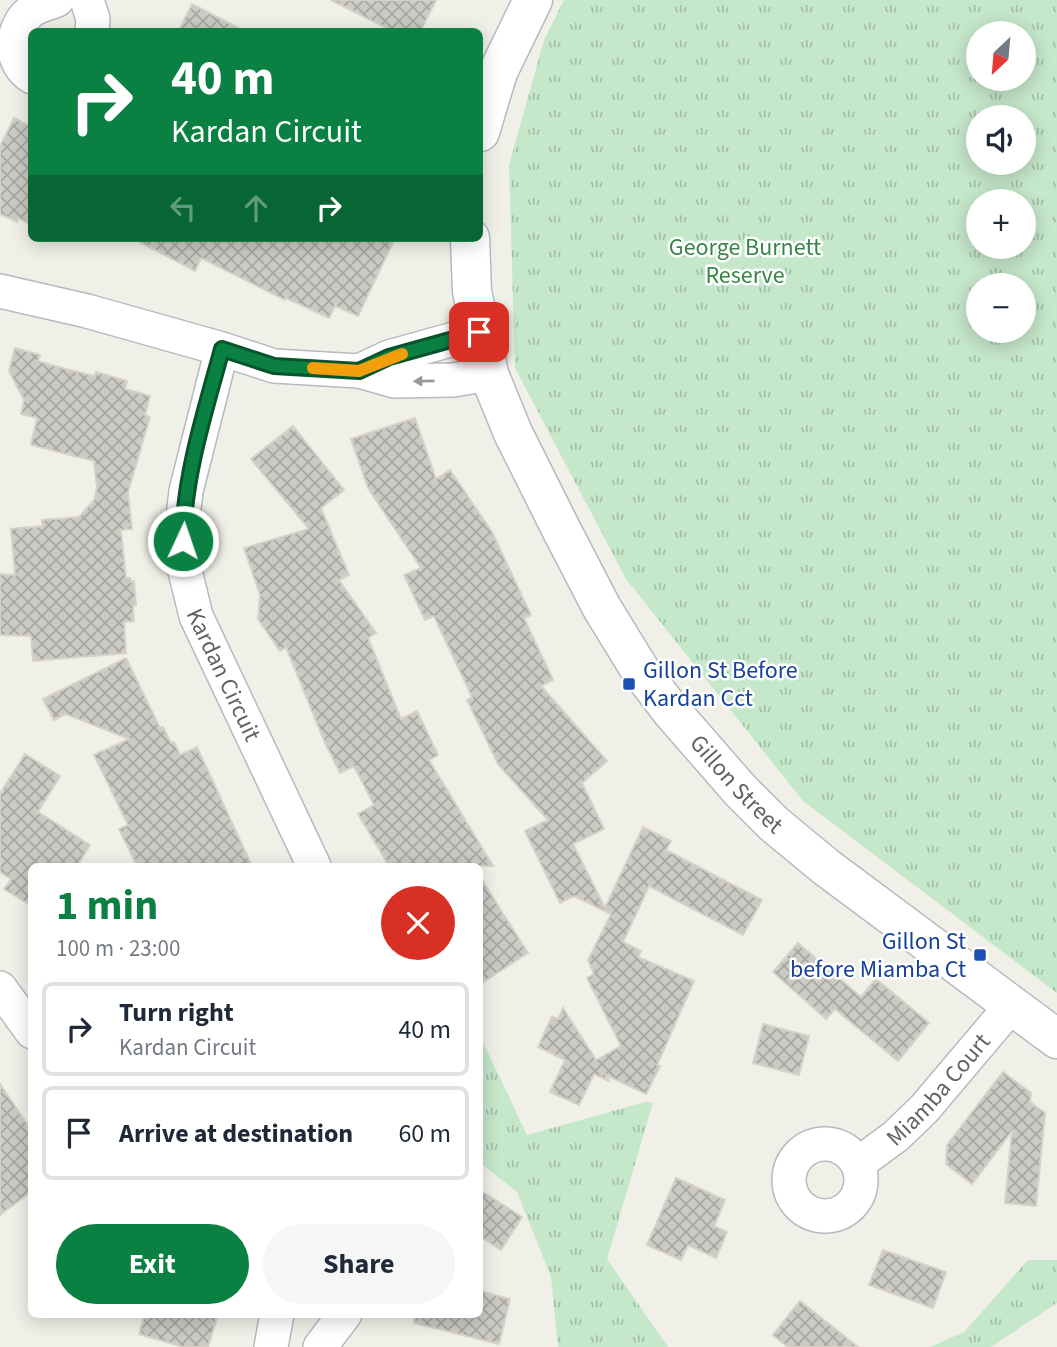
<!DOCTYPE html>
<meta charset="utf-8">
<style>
body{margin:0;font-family:"Source Sans 3",sans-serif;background:#f6f6f7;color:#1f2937;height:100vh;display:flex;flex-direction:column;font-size:26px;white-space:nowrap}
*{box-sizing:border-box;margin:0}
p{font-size:23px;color:#747a83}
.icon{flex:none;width:38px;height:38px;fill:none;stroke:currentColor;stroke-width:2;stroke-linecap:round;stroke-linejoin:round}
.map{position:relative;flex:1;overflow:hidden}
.details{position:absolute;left:28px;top:863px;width:455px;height:455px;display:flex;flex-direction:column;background:#fff;border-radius:10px;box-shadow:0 4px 18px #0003}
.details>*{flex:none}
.hud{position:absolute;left:28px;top:28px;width:455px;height:214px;border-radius:10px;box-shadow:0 4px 18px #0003;background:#0b8043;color:#fff;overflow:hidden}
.needle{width:46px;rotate:206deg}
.buttons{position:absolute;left:966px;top:21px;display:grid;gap:14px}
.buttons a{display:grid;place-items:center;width:70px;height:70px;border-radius:50%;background:#fff;box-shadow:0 4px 18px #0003;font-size:35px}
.pin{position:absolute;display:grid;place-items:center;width:60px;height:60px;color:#fff;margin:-30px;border-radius:14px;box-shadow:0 4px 10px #0006}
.me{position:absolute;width:77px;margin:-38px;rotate:3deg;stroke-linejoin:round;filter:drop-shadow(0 0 5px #0008)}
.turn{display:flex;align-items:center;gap:24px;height:147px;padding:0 28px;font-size:32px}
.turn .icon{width:91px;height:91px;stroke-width:2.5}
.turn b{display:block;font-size:49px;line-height:60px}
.lanes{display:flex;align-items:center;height:66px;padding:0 28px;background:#0003;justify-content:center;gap:35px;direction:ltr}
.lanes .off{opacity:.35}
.round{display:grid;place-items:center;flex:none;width:74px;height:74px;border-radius:37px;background:#f6f6f7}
.headline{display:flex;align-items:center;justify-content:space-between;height:119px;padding:0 28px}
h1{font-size:42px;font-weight:700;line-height:52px;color:#0b8043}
.cta{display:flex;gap:14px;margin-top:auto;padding:14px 28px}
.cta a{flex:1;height:80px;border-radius:42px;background:#0b8043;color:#fff;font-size:28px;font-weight:700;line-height:80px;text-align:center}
.cta a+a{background:#f6f6f7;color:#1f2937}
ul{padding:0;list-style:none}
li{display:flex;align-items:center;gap:21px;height:94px;margin:0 14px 10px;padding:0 14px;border:4px solid #e0e1e3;border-radius:10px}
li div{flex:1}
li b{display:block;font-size:26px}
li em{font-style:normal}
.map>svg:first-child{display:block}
.grass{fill:url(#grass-tufts);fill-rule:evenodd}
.building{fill:url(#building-cross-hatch);stroke:#d5d3c6;stroke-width:2}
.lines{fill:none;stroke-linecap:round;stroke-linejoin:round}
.street-casing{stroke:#b8b9be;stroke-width:36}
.secondary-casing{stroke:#b6b9be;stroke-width:41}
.street{stroke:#fff;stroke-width:33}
.secondary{stroke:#fff;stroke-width:38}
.oneway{fill:#97999c}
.route-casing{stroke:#07532c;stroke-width:18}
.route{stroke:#0b8043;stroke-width:12}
.slow{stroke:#f59e0b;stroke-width:12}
.transit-dot{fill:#1a4fb4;stroke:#fff;stroke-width:2.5}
.labels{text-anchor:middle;stroke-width:5;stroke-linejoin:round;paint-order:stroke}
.park-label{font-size:24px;fill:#388546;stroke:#fff}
.transit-label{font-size:24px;fill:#164399;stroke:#fff;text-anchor:start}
.street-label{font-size:24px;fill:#5f6267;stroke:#fff}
</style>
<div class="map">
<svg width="1057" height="1347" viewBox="0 0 1057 1347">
<defs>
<pattern id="grass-tufts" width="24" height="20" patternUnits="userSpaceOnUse" patternTransform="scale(1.75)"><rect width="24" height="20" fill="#c5e7ca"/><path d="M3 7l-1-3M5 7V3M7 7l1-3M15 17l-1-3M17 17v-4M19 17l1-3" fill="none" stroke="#a3bfa8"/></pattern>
<pattern id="building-cross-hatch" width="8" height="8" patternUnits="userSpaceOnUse" patternTransform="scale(1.75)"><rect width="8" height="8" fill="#cccac4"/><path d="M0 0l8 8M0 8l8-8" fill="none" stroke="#a9a7a3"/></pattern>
</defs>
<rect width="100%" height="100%" fill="#f1f0e8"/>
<g class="grass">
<path d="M 564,0 L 1057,0 L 1057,993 L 803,801 L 626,579 L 515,368 L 509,165 L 544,40 ZM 978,33 L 1024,33 L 1024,79 L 978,79 ZM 978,117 L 1024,117 L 1024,163 L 978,163 ZM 978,201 L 1024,201 L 1024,247 L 978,247 ZM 978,285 L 1024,285 L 1024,331 L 978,331 Z"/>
<path d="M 480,1036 L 527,1135 L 645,1102 L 653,1103 L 607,1259 L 668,1347 L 558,1347 L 551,1277 L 517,1192 L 480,1163 Z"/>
<path d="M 1028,1260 L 1057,1260 L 1057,1303 L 991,1347 L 930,1347 L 964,1332 Z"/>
</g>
<g class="building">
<path d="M 331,0 L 436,0 L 420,32 L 394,32 Z"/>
<path d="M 192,4 L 246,32 L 178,32 Z"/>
<path d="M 14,118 L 32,127 L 32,225 L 18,218 L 17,222 L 0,214 L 0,146 Z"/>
<path d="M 132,238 L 395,238 L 358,316 L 335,306 L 329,318 L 286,298 L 285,300 L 201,258 L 195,271 Z"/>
<path d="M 15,348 L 40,355 L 38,361 L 66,369 L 95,376 L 96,372 L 127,381 L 125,389 L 150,396 L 145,415 L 150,417 L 128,492 L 132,529 L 121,530 L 126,578 L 130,578 L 131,582 L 134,581 L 136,605 L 133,606 L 134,621 L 124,622 L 126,653 L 33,661 L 31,636 L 0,635 L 0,574 L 15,575 L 11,529 L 42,526 L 42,520 L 79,517 L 94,500 L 97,488 L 94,461 L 31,445 L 37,418 L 21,414 L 24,400 L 9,371 Z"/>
<path d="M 415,418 L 436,479 L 450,470 L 492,532 L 531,615 L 524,618 L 553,680 L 541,686 L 607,761 L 582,783 L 604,829 L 573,844 L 605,908 L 643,827 L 671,841 L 666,850 L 762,900 L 743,935 L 649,886 L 623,942 L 641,951 L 638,957 L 694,981 L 657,1065 L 660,1066 L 646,1094 L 606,1075 L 609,1081 L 594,1074 L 579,1105 L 550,1092 L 565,1060 L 538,1047 L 552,1016 L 558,1019 L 563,1008 L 596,1060 L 621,1046 L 587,978 L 594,974 L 588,960 L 611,914 L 574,896 L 560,903 L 525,831 L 548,820 L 498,764 L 467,700 L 472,697 L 434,616 L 425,620 L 404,575 L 421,568 L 368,488 L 351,439 Z"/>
<path d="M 293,426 L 344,490 L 321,508 L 349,575 L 339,580 L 376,633 L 368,638 L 401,719 L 417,711 L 438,755 L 429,760 L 493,866 L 389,866 L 358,814 L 374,805 L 354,766 L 340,773 L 325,743 L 286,647 L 280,651 L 258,619 L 260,595 L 244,548 L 309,529 L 251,459 Z"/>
<path d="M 126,658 L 160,728 L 163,727 L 171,743 L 174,742 L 180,755 L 197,747 L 252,866 L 137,866 L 119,829 L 128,825 L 94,755 L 129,739 L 66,714 L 54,720 L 43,699 Z"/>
<path d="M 25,754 L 60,776 L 38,812 L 90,845 L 77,866 L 32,866 L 32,906 L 4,889 L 11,879 L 0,872 L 0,794 Z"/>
<path d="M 480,877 L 528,953 L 480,984 Z"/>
<path d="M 798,943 L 861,997 L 876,979 L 929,1023 L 898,1061 L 835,1009 L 826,1019 L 773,972 Z"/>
<path d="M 763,1024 L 809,1036 L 799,1075 L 753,1063 Z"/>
<path d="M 1003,1072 L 1031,1093 L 1030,1102 L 1045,1113 L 1036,1206 L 1005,1203 L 1012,1131 L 972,1184 L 946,1164 L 947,1145 Z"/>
<path d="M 0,1084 L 32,1131 L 32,1191 L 0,1215 Z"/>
<path d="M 676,1178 L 725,1200 L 714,1226 L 727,1232 L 716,1258 L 688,1245 L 681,1260 L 647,1245 Z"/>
<path d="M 480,1190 L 522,1217 L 501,1250 L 480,1236 Z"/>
<path d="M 883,1250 L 946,1272 L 933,1308 L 869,1285 Z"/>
<path d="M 480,1291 L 510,1299 L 499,1344 L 414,1323 L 415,1314 L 480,1314 Z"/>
<path d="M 800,1301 L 858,1347 L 788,1347 L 773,1335 Z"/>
<path d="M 145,1314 L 218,1314 L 208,1347 L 183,1347 L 139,1334 Z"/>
</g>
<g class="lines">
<defs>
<g id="street">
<path d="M 87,0 L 93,19 L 92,32"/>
<path d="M 32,77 C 8,63 10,27 31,11 C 39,5 48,4 57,0"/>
<path d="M 0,291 L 87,311 L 222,349 L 274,366 L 359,371 L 394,381 L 453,380 L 489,374"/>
<path id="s1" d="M 222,349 L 186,491 L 183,517 L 184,567 L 196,616 L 314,866"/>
<path d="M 359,371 L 389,357 L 479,332"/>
<path d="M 0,988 L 32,1032"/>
<circle cx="825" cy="1180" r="36"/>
<path id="s2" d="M 858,1164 L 896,1136 L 924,1109 L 1012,1005"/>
<path d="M 271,1347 L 277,1314"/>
<path d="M 320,1347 L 345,1314"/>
</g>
<g id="secondary">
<path d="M 480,132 L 498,72 L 533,0"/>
<path id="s3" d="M 470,238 L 472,291 L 489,374 L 513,433 L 562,531 L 602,608 L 640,670 L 672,712 L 740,790 L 774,824 L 826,867 L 1057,1039"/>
</g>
</defs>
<use href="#street" class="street-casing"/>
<use href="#secondary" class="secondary-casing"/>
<use href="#street" class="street"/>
<use href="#secondary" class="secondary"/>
</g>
<defs><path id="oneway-solid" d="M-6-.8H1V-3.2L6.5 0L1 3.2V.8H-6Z" transform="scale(1.75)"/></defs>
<use class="oneway" href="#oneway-solid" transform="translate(424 381) rotate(179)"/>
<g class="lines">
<defs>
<path id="route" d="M 183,541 C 184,475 205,412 222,349 L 274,366 L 359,371 L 389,357 L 479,332"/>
</defs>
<use href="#route" class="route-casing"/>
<use href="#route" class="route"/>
<path class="slow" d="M 313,368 L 359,371 L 402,354"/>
</g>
<g class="transit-dot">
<rect x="622" y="677" width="14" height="14" rx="3.5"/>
<rect x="973" y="948" width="14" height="14" rx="3.5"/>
</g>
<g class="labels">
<g class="park-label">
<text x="745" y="255">George Burnett<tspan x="745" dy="28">Reserve</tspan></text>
</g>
<g class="transit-label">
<text x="643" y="678">Gillon St Before<tspan x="643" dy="28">Kardan Cct</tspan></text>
<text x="966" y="949" text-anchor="end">Gillon St<tspan x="966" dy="28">before Miamba Ct</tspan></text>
</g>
<g class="street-label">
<text dy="8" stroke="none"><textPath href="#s1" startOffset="338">Kardan Circuit</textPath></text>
<text dy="8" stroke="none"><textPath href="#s3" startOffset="620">Gillon Street</textPath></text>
<text dy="8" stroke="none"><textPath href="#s2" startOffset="110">Miamba Court</textPath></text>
</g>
</g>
</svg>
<div class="buttons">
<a><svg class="needle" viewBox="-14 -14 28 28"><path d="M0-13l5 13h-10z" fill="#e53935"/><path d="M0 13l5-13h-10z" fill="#747a83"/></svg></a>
<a><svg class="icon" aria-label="sound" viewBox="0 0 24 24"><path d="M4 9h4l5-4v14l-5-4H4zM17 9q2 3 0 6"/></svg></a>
<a>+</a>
<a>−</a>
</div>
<div class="pin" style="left:479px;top:332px;background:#d93025"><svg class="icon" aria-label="arrive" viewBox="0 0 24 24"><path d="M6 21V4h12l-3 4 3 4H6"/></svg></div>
<svg class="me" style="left:183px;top:541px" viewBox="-20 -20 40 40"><circle r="17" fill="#0b8043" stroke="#fff" stroke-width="3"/><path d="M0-11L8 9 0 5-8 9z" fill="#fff"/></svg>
<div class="hud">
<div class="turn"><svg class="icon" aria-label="right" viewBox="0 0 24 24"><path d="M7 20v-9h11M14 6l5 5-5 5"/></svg><div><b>40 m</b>Kardan Circuit</div></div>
<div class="lanes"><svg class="icon off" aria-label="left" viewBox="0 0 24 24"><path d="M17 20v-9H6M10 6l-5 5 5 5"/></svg><svg class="icon off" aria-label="ahead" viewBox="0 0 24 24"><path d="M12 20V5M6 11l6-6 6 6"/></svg><svg class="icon" aria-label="right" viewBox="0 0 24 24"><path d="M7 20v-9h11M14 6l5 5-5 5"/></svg></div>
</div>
<section class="details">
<div class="headline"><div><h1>1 min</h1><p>100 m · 23:00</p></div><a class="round" style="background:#d93025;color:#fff"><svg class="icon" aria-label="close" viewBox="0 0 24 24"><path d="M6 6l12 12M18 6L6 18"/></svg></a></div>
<ul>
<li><svg class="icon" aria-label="right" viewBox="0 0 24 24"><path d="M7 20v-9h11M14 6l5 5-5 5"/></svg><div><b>Turn right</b><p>Kardan Circuit</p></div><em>40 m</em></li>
<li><svg class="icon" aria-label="arrive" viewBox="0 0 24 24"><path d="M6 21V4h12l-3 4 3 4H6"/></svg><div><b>Arrive at destination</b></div><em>60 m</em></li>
</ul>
<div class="cta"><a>Exit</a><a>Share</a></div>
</section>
</div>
